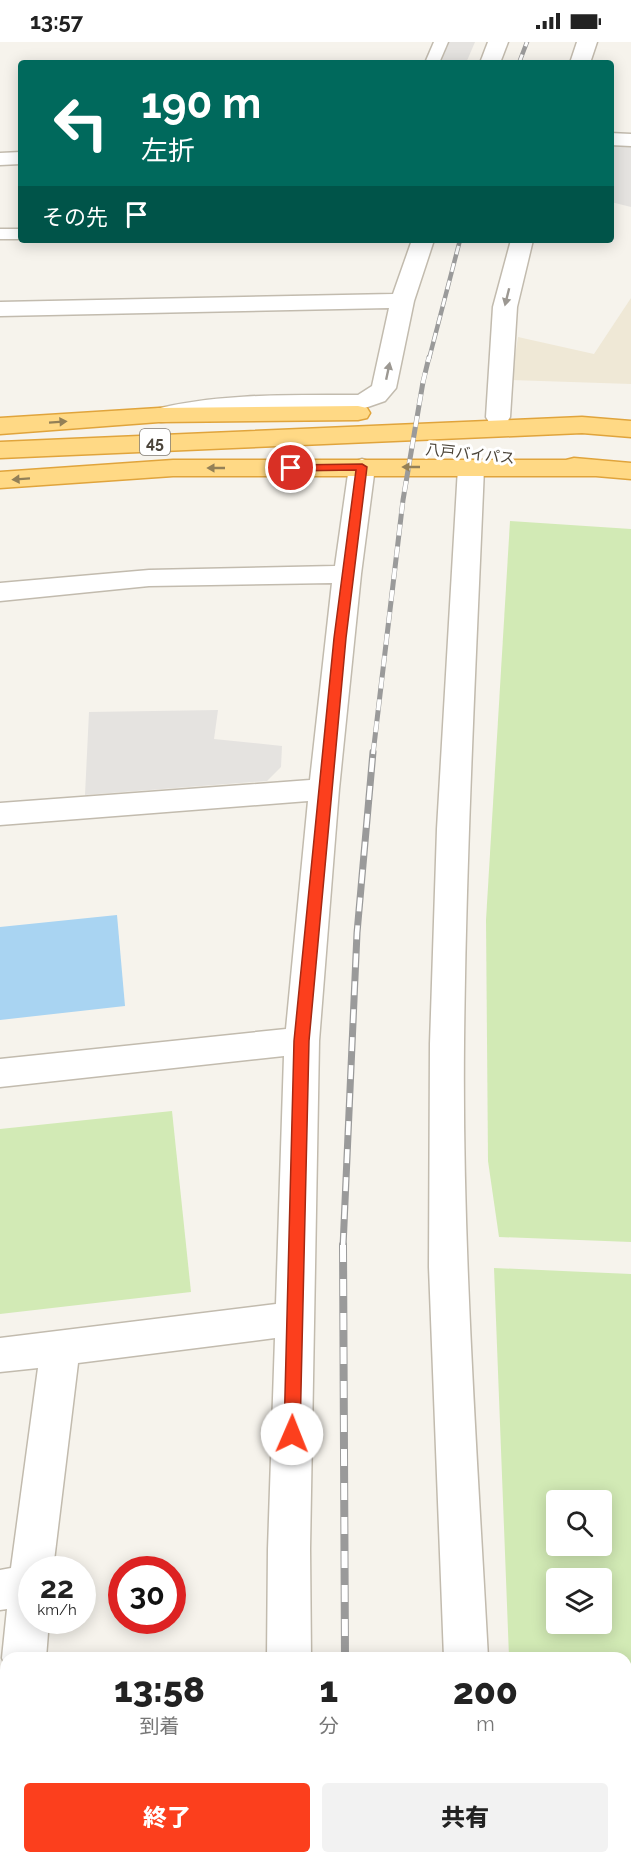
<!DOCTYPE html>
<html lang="ja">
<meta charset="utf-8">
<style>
body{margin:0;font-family:Raleway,"Noto Sans JP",sans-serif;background:#f2f2f2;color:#222;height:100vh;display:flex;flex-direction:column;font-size:22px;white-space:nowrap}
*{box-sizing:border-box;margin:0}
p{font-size:20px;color:#767676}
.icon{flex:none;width:33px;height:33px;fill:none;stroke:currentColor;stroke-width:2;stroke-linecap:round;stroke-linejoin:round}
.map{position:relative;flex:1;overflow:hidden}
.side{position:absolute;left:0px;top:1610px;width:632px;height:212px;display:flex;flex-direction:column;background:#fff;border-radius:18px 18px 0 0;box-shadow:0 3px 15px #0003}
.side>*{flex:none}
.banner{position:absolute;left:18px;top:18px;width:596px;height:183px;border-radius:6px;box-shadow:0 3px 15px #0003;background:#00695c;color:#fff;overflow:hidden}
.buttons{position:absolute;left:546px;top:1448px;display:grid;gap:12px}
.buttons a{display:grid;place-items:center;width:66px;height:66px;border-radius:6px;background:#fff;box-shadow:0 3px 15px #0003;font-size:30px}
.speed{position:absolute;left:18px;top:1514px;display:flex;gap:12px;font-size:30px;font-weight:700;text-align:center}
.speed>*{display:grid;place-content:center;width:78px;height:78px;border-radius:50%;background:#fff;box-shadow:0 3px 15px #0003;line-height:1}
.speed small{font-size:15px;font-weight:400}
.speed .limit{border:9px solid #d22;background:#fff;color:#111}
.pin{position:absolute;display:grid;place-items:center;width:51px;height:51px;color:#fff;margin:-26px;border:3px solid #fff;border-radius:50%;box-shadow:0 2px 6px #0007}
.me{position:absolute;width:66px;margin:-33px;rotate:1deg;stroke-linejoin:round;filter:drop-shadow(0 0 4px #0008)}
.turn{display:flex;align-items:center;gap:21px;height:126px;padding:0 24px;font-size:27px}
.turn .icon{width:78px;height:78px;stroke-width:2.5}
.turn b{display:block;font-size:42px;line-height:51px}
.then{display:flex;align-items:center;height:57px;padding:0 24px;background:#0003;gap:12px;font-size:22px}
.eta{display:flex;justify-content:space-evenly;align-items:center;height:102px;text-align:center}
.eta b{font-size:36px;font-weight:800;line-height:42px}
.button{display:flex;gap:12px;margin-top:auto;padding:12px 24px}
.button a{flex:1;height:69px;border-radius:6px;background:#fc3f1d;color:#fff;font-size:24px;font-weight:800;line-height:69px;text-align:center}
.button a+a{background:#f2f2f2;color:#222}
.status{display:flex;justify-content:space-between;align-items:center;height:42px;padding:0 30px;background:#fff;direction:ltr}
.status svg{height:16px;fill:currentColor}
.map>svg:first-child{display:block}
.education{fill:#efe8d6}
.green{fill:#d2eab5;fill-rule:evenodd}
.parking{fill:#e5e3e0}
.water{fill:#a9d4f2}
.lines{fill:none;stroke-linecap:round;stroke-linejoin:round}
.service-casing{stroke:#c2bbae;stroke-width:3}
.minor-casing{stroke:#c2bbae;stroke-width:3}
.trunk-casing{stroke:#e0a43c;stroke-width:3}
.service{fill:#fff;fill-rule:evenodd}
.minor{fill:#fff;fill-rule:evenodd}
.trunk{fill:#ffd985;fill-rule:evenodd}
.rail-far3-casing{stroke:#9a9a9a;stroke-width:4.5}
.rail-far2-casing{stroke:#9a9a9a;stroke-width:5}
.rail-far1-casing{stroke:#9a9a9a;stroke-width:7}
.rail-casing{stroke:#9a9a9a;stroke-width:8}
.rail-far3{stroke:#fff;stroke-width:3;stroke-dasharray:9;stroke-linecap:butt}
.rail-far2{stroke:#fff;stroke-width:4;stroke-dasharray:11;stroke-linecap:butt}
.rail-far1{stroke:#fff;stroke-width:4.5;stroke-dasharray:14;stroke-linecap:butt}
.rail{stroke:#fff;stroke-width:6;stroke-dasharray:17;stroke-linecap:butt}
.oneway{fill:#9c9892}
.oneway2{fill:#938057}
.route{fill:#fc3f1d;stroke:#a42913;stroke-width:1.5}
.labels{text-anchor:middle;stroke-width:6;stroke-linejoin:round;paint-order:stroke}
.far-street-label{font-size:15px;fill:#4b4439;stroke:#fff}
.shield{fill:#fff;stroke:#817c74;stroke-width:1.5}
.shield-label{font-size:16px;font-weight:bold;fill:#4b4439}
</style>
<div class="status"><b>13:57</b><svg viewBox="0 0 49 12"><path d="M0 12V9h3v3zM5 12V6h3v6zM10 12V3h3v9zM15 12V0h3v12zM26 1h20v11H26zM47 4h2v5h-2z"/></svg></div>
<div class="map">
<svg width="631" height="1820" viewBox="0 0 631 1820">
<rect width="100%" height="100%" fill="#f6f3ec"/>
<path class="education" d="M 631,256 L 631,342 L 511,338 L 518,295 L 594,312 Z"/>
<g class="green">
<path d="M 510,479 L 631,487 L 631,1200 L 499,1195 L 488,1119 L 486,878 Z"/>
<path d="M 172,1069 L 191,1250 L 0,1272 L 0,1087 Z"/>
<path d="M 494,1226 L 631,1232 L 631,1820 L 524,1820 L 523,1815 L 626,1815 L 626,1616 L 509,1615 ZM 556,1458 L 602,1458 L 602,1503 L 556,1503 ZM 556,1536 L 602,1536 L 602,1581 L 556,1581 Z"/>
</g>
<g class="parking">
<path d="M 433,0 L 475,0 L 466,21 L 423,21 Z"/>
<path d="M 610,103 L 631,104 L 631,165 L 611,160 Z"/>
<path d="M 218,668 L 214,697 L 282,704 L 281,725 L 267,739 L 85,753 L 89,670 Z"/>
</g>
<path class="water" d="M 117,873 L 125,964 L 0,978 L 0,885 Z"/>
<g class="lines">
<defs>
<g id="service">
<path d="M 434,0 L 448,0 L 439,21 L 425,21 Z"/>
<rect x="0" y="187" width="21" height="10"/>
</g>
<g id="minor">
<path d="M 488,0 L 508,0 L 500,21 L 480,21 Z"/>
<path d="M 577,0 L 597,0 L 590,21 L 570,21 Z"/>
<path d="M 610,91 L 631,92 L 631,104 L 610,103 Z"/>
<path d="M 21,110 L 21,122 L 0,123 L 0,111 Z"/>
<path d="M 412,198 L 434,198 L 414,259 L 396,346 L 385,359 L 362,367 L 261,370 L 161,380 L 152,378 L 149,373 L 152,368 C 218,351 291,353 358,353 L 372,344 L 389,266 L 0,274 L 0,260 L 393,252 Z"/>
<path d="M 511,198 L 533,198 L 517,265 L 510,375 L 507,380 L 498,382 L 489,380 L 486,375 L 493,265 Z"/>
<path d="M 362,417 L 371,420 L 375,425 L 361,532 L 339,747 L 319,999 L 310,1507 L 311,1616 L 267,1616 L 268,1507 L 275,1296 L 78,1321 L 53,1527 L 32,1527 L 32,1578 L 49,1578 L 46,1616 L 6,1616 L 6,1625 L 2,1616 L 7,1567 L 0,1568 L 0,1528 L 11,1526 L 38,1326 L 0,1330 L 0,1296 L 276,1262 L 284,1014 L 0,1045 L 0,1017 L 286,987 L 308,759 L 0,783 L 0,761 L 310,738 L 332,541 L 149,544 L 0,559 L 0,541 L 149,528 L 335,524 L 349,425 L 353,420 Z"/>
<path d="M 471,418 L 480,421 L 484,426 C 476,617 466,808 464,1000 C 462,1205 477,1410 488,1616 L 444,1616 L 429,1225 L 430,1002 L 437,787 L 458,426 L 462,421 Z"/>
<path d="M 6,1792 L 6,1815 L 31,1815 L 31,1820 L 0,1820 L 0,1795 Z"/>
<rect x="265" y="1815" width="46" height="5"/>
<path d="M 453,1815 L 499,1815 L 500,1820 L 454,1820 Z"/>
</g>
<g id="trunk">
<path d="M 358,364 L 367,366 L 370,371 L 367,376 L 358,378 L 159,380 L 0,392 L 0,376 L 159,366 Z"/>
<path d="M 582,375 L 631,379 L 631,395 L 582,391 L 0,416 L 0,400 Z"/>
<path d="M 574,416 L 631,421 L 631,437 L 596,434 L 173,434 L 0,446 L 0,430 L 173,418 L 566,418 Z"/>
</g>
</defs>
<use href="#service" class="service-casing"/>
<use href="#minor" class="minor-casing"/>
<use href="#trunk" class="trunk-casing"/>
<use href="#service" class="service"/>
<use href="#minor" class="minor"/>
<use href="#trunk" class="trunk"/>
<defs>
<g id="rail-far3">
<path d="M 519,21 L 527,0"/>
<path d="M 429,317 L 460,198"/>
</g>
<path id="rail-far2" d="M 373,712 L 403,458 L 423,340 L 429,315"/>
<path id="rail-far1" d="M 343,1205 L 357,891 L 373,710"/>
<g id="rail">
<path d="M 343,1203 L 345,1616"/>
<path d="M 349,1815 L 350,1820"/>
</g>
</defs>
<use href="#rail-far3" class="rail-far3-casing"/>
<use href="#rail-far2" class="rail-far2-casing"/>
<use href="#rail-far1" class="rail-far1-casing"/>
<use href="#rail" class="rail-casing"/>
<use href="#rail-far3" class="rail-far3"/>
<use href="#rail-far2" class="rail-far2"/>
<use href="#rail-far1" class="rail-far1"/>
<use href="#rail" class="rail"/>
</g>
<defs><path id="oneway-solid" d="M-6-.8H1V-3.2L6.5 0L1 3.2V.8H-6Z" transform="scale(1.5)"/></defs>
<g class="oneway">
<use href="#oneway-solid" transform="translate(507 255) rotate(104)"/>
<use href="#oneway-solid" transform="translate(388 329) rotate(-78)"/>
</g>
<g class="oneway2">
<use href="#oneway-solid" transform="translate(58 380) rotate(-4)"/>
<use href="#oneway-solid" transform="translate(411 425) rotate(-180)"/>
<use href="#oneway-solid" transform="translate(216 426) rotate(180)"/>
<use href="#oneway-solid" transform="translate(21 437) rotate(176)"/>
</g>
<path class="route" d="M 362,422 L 367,425 L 346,596 L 309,999 L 300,1392 L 298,1397 L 292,1400 L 286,1397 L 284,1392 L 294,999 L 334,596 L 356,428 L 291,429 L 286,426 L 291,423 Z"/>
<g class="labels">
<g class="far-street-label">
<text transform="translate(470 412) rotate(6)" y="5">八戸バイパス</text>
</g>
<rect class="shield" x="140" y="387" width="30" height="26" rx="4.5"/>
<g class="shield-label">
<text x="155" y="406">45</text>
</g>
</g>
</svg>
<div class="buttons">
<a><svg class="icon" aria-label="search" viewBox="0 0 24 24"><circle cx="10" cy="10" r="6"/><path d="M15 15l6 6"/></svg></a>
<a><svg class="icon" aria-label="layers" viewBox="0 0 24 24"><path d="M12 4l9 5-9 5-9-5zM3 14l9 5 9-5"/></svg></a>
</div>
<div class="speed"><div>22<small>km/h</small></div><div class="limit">30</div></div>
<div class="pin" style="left:291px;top:426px;background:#d93025"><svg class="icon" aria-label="arrive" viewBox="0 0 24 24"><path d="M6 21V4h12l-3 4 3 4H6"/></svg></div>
<svg class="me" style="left:292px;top:1392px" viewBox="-20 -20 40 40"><circle r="19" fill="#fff"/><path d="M0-13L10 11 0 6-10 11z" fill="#fc3f1d"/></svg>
<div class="banner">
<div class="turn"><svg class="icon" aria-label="left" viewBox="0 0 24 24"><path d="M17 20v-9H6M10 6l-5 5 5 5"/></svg><div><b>190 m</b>左折</div></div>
<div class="then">その先<svg class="icon" aria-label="arrive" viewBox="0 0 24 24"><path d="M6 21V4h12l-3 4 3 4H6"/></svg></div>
</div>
<section class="side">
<div class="eta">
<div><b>13:58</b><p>到着</p></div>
<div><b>1</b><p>分</p></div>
<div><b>200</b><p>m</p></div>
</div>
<div class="button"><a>終了</a><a>共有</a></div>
</section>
</div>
